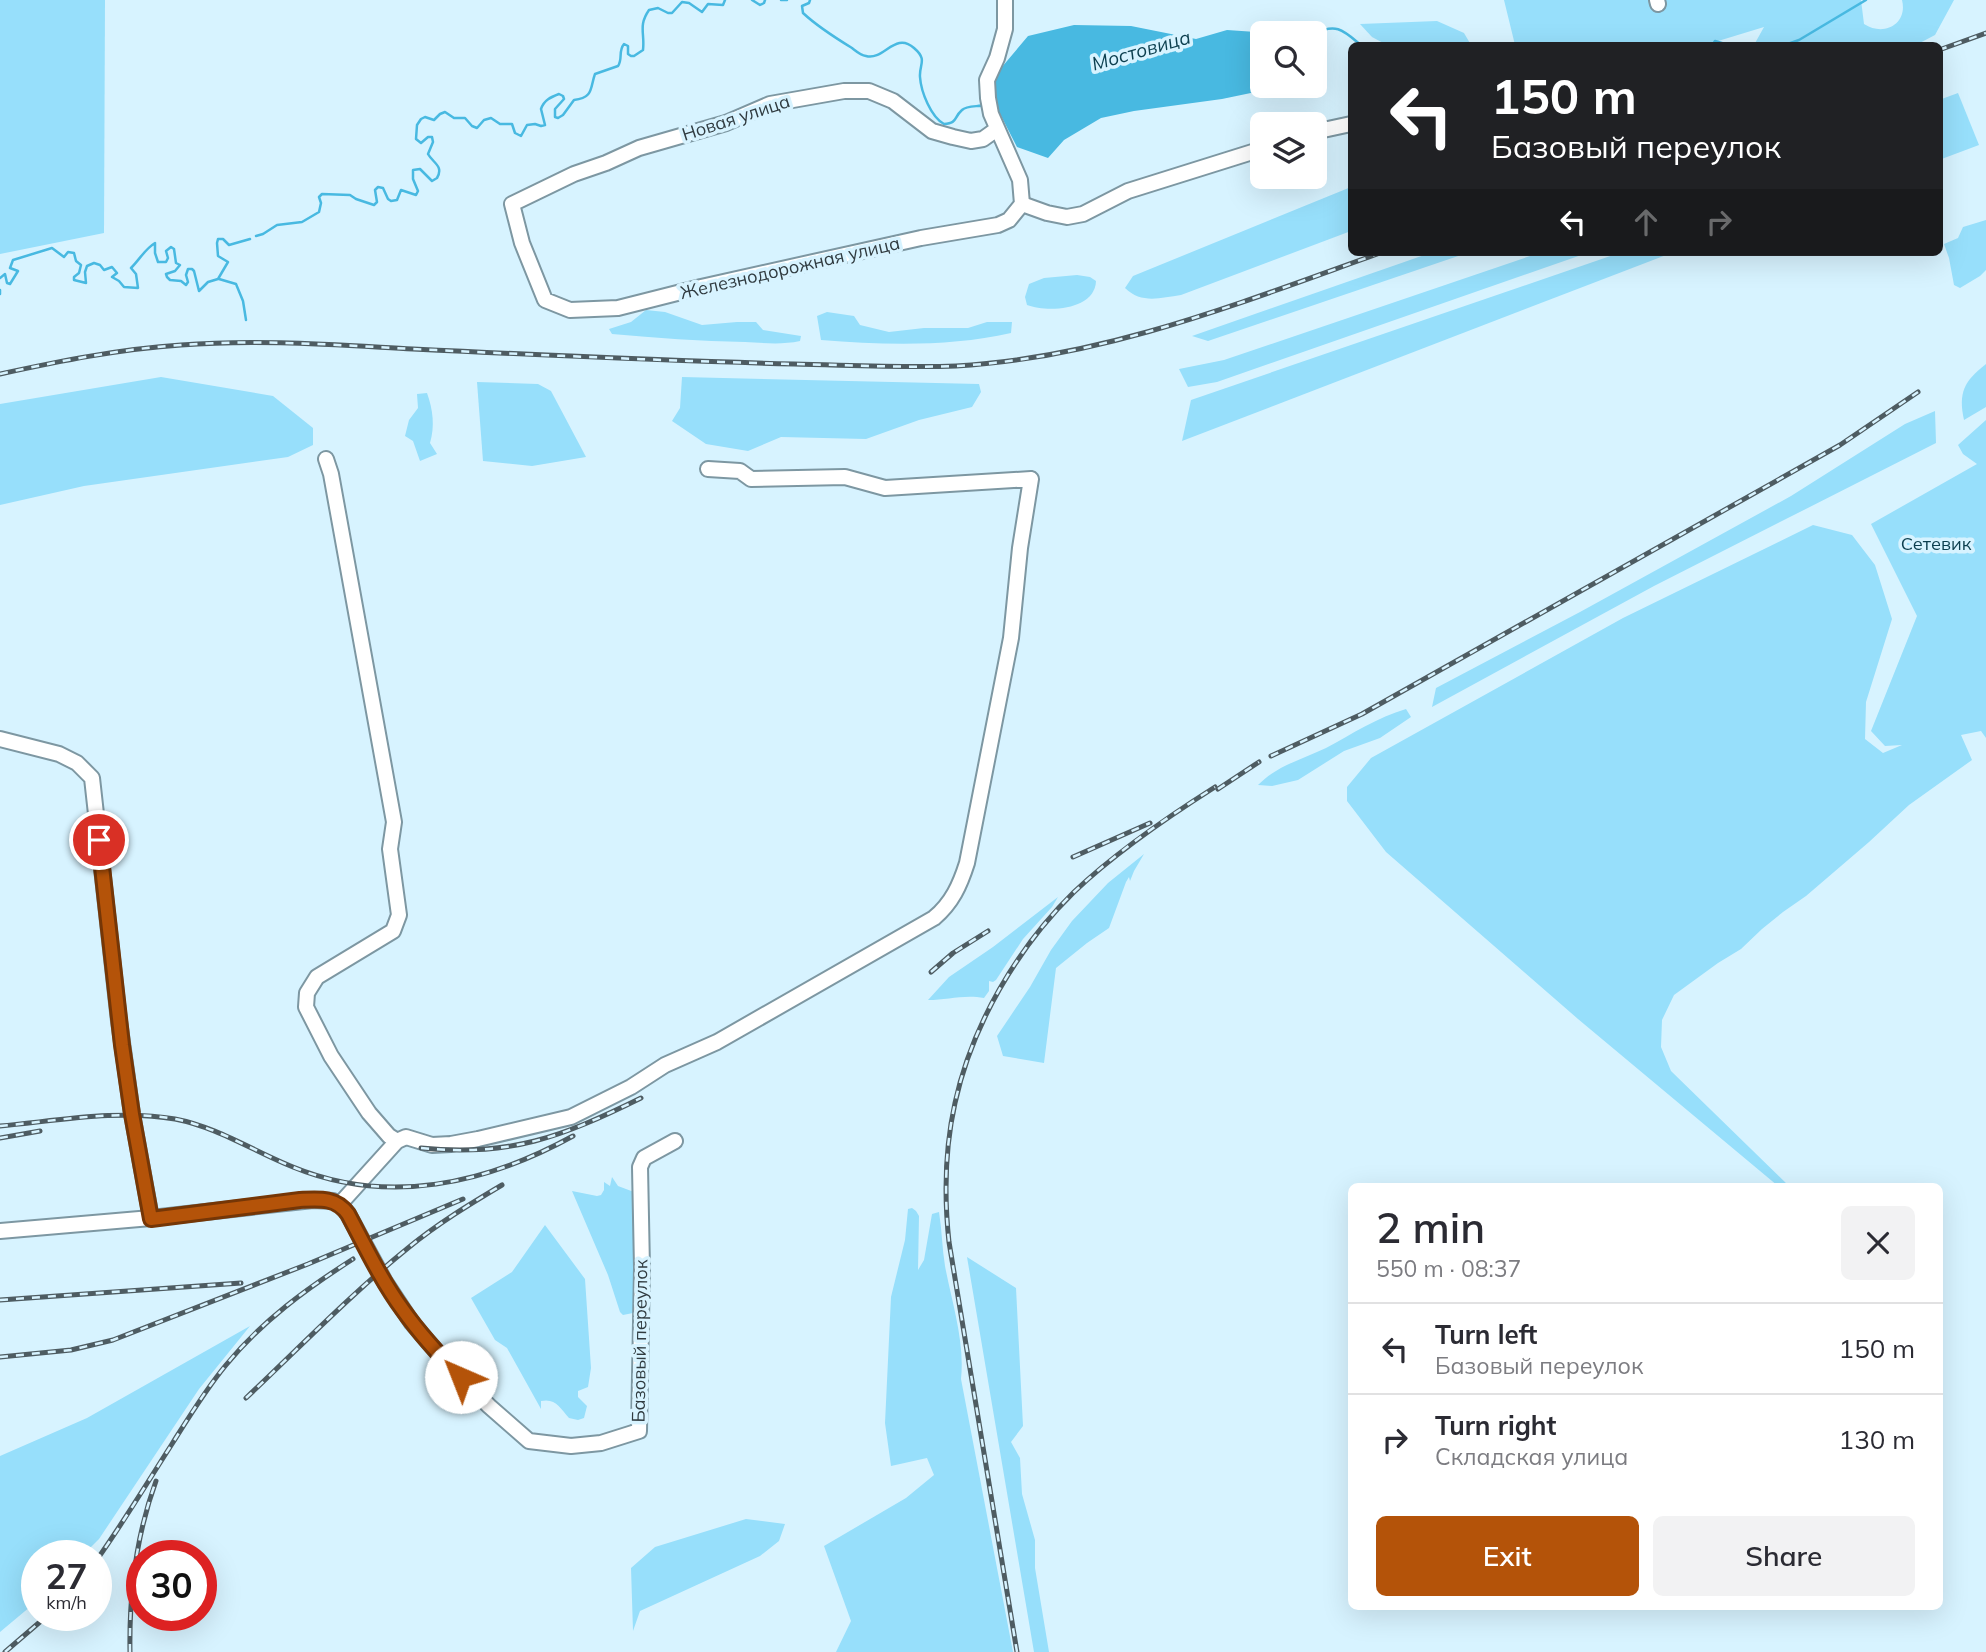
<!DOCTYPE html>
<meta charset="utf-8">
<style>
body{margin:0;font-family:Mulish,sans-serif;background:#f2f2f3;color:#2b2b33;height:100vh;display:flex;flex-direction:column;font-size:26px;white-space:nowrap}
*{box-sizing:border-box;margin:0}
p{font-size:23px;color:#7c7c81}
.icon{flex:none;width:38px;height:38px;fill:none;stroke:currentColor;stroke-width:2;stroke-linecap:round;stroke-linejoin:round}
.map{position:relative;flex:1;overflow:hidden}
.panel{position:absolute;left:1348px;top:1183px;width:595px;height:427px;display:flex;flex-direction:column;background:#fff;border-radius:10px;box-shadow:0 7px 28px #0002}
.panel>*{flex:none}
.banner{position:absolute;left:1348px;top:42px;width:595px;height:214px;border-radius:10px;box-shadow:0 7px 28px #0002;background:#202124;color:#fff;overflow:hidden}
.buttons{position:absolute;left:1250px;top:21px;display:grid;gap:14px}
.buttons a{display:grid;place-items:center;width:77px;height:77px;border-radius:10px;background:#fff;box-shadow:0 7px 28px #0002;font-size:35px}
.speed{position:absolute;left:21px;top:1540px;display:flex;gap:14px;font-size:35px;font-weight:700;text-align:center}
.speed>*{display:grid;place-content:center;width:91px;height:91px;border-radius:50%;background:#fff;box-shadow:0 7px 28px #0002;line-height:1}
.speed small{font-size:18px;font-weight:400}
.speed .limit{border:10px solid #d22;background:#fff;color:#111}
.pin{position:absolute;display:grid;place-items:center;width:60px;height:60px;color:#fff;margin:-30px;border:4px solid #fff;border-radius:50%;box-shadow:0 2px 7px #0007}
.me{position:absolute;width:77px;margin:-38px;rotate:316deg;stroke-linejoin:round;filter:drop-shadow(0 0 5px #0008)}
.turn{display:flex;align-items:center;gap:24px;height:147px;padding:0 28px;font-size:32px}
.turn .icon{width:91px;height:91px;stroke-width:2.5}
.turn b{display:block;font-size:49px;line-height:60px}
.lanes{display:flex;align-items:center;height:66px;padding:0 28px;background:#0003;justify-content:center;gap:35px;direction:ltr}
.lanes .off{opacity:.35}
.round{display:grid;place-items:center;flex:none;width:74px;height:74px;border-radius:10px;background:#f2f2f3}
.head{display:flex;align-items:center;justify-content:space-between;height:119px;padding:0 28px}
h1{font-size:42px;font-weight:600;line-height:52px}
.primary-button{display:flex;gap:14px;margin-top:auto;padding:14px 28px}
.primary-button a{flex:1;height:80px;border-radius:10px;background:#b45309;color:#fff;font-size:28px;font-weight:600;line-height:80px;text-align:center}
.primary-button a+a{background:#f2f2f3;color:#2b2b33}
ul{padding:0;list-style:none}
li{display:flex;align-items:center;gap:21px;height:91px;padding:0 28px;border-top:2px solid #e1e1e2}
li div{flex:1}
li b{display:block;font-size:26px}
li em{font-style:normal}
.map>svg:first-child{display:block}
.green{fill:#97dffb}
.water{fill:#48b9e1}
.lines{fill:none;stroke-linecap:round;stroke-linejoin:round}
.stream{stroke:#48b9e1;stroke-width:2.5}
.minor-casing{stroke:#7d97a2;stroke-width:18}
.minor{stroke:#fff;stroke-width:14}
.rail-casing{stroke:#4e5c62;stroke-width:5}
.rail{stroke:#d7f3ff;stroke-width:2.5;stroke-dasharray:8;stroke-linecap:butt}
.route-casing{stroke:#753606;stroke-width:18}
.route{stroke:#b45309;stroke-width:12}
.labels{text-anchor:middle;stroke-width:7;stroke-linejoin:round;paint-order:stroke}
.street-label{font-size:18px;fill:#303b40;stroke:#d7f3ff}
.park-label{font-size:18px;fill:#0c3f4f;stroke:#d7f3ff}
.water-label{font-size:19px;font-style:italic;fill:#0b3e4e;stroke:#d7f3ff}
</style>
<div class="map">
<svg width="1986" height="1652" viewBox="0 0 1986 1652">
<rect width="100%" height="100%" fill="#d7f3ff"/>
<g class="green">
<path d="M 0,0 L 105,0 L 104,233 L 0,254 Z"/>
<path d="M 1504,0 L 1861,0 L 1864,24 C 1884,37 1908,24 1902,0 L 1954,0 L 1935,35 L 1914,46 L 1754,45 L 1764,27 L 1705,45 L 1515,45 Z"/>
<path d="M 1437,21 L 1464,33 L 1471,45 L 1387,45 L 1372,37 L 1360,24 Z"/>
<path d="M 1958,93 L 1979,145 L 1939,160 L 1939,100 Z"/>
<path d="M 1351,187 L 1351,231 L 1181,295 C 1160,298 1141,304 1125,288 L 1133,276 Z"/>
<path d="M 1986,220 L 1986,270 L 1980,276 L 1960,288 L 1954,285 L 1949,258 L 1944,244 L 1958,238 L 1963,227 Z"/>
<path d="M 1433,252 L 1470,252 L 1208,341 L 1192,336 Z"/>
<path d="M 1542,252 L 1590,252 L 1217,382 L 1188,387 L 1179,369 L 1224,360 Z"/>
<path d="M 1622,252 L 1674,252 L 1182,441 L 1191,400 Z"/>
<path d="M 1077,275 L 1090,277 L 1096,281 C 1095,310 1048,313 1027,305 L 1025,297 L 1029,284 L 1044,278 Z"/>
<path d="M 646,310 L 665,312 L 702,325 L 737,322 L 756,322 L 763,330 L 801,336 L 800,341 C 782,345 763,343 745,342 C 700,341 656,338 612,334 L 609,329 L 631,322 Z"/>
<path d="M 827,312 L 854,316 L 860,325 L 889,332 L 924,328 L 968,328 L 987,322 L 1012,322 L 1011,333 C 949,347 885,345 821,340 L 817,316 Z"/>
<path d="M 1986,364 L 1986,407 L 1964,420 C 1958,393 1964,381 1986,364 Z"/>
<path d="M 161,377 L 273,396 L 313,428 L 313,445 L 288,457 L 84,486 L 0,505 L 0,404 Z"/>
<path d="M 682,377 L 979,384 L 981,392 L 972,407 L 919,420 L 866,439 L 781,437 L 748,451 L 706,444 L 672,421 L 680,408 Z"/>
<path d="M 477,382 L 538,384 L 551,391 L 586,457 L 532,466 L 483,461 Z"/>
<path d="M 427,393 C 433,410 435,426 430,443 L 437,454 L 420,461 L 413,441 L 405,436 L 409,420 L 418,408 L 417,394 Z"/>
<path d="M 1935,411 L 1936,443 L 1654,586 L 1432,707 L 1436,688 L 1580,612 L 1791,496 L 1905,424 Z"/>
<path d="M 1986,420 L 1986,738 L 1981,731 L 1961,735 L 1972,760 L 1909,805 L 1869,842 L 1806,896 L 1783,912 L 1762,929 L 1741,949 L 1718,963 L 1674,995 L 1662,1020 L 1661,1047 L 1671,1071 L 1789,1186 L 1778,1186 L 1578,1019 L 1386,852 L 1347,801 L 1347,787 L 1371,758 L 1623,618 L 1813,525 L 1852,535 L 1875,565 L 1892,619 L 1866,702 L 1865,739 L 1883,753 L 1902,745 L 1885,746 L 1871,731 L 1917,616 L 1871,524 L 1977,464 L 1963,454 L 1958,445 Z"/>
<path d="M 1406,709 L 1411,717 L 1380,738 L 1344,751 L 1298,780 L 1272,786 L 1258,785 C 1276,766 1303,759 1326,748 C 1352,734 1378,717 1406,709 Z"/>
<path d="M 1144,854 L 1134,871 L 1130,881 L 1129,877 L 1126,882 L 1109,928 L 1087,943 L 1056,968 L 1044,1063 L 1003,1056 L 997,1036 L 1030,987 L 1051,950 L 1072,921 L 1108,883 Z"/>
<path d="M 1058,897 L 1052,907 L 1023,939 L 996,980 L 993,982 L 989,981 L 989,991 L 984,998 C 965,994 947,1000 928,1000 L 949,977 L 993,947 Z"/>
<path d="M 612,1177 L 618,1186 L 634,1192 L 635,1310 L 633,1313 L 623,1315 L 620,1312 L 608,1275 L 572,1191 L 597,1196 L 601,1195 L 604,1190 L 604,1182 L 610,1186 Z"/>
<path d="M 912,1208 L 916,1211 L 919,1216 L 918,1270 L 924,1260 L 932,1214 L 939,1212 C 942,1230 942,1248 945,1266 C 952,1303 965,1342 961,1379 L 1013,1652 L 836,1652 L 851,1621 L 824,1546 L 906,1498 L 934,1475 L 927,1458 L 891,1466 L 885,1423 L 891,1297 L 905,1240 L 908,1209 Z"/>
<path d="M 545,1225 L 585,1279 L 591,1368 L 588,1387 L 578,1391 L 578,1397 L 587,1406 L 584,1418 L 578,1420 L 569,1418 C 560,1408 556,1398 541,1401 L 541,1409 L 507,1348 L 495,1340 L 471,1298 L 512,1272 Z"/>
<path d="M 967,1257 L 1016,1288 L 1023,1426 L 1011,1442 L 1020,1458 L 1022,1494 L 1035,1540 L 1035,1568 L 1049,1652 L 1034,1652 Z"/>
<path d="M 250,1326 L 199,1389 L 99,1539 L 82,1556 L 37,1556 L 37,1601 L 0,1632 L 0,1456 L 87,1418 Z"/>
<path d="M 746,1519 L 785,1524 L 779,1541 L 760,1556 L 640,1611 L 633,1631 L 631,1568 L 655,1547 Z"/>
</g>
<path class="water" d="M 1074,25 L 1131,26 L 1196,39 L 1227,30 L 1256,32 L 1253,48 L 1262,58 L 1262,86 L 1270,86 L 1270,89 L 1222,99 L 1134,111 L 1101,118 L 1064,140 L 1048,158 L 1017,147 L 996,106 L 996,74 L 1028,36 Z"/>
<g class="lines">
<g class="stream">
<path d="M 752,0 L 760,5 L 764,3 L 765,0"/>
<path d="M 781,0 L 787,0"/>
<path d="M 810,0 L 809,3 L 802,6 L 803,13 C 818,27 834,37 852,48 C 856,51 860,55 866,56 C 884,61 895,31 914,48 C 928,60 919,64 920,77 C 921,92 931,117 944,124 C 958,123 953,118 962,110 C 967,105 978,107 985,105"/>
<path d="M 1254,33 L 1282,29 L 1295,33"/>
<path d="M 1314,34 C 1337,22 1344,31 1362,46"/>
<path d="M 1712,46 L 1715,41 L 1725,44 L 1726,46"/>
<path d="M 1782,46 L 1799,40 L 1866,0"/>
<path d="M 256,236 L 263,234 L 277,225 L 302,222 L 319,212 L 321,203 L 319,197 L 322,194 L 350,195 L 356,199 L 374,205 L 377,202 L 375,190 L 378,187 L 383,188 L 388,199 L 391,201 L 397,200 L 401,190 L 416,195 L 418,191 L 413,179 L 413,170 L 420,169 L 432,181 L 437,178 C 444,166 433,163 428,154 L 433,142 L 432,137 L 428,137 L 421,143 L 416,139 L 417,125 L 421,119 L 425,117 L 434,120 L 440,114 L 445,112 L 454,118 L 465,118 L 472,126 L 477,128 L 484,120 L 491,118 L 500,124 L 512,124 L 515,133 L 521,136 L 527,125 L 535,124 L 541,126 L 545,125 L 541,109 C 544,100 551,97 559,94 L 563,96 L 564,99 L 555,109 L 555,117 L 558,118 L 563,115 L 574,100 C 594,98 590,87 595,74 L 618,66 C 623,59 618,51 624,44 L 628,46 L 628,54 L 631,56 L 634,56 L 643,50 C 645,33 638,26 649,10 L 658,8 L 668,13 L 672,13 L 682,2 L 689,3 L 702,12 L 708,4 L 723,5 L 725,0"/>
<path d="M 0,278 L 5,274 L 7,283 L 10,284 L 18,271 L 10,268 L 13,260 L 52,248 L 64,257 L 68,252 L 74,253 L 76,261 L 81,265 L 79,273 L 74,277 L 74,280 L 86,283 L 85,272 L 87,266 L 94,263 L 100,265 L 104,270 L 112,267 L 117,273 L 112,277 L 119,281 L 124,287 L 138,288 L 136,274 L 131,268 C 140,259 145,249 155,243 L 155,253 L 158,262 L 166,262 L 168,258 L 166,251 L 171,247 L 174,249 L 176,263 L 180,265 L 175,271 L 166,274 L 167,277 L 170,280 L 181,281 L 186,285 L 188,282 L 186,275 L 188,269 L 192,269 L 194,271 L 199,291 L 208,282 L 218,279 L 228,262 L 218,256 L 217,243 L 218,239 L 223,239 L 229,245 L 250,239"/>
<path d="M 219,279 L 236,284 L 243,301 L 246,320"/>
<path d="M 0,290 L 0,294"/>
</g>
<defs>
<g id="minor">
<path d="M 1657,0 L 1658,4"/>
<path d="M 997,129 L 983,139 L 971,141 L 953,137 L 932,131 L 893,101 L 869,91 L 844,91 L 770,104 L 726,123 L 639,148 L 606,163 L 574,174 L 512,204 L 522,243 L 545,300 L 570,310 L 618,308 L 701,287 L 921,238 L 998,225 L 1009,220 L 1022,204 L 1020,180 L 991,114 L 988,98 L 987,80 L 997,58 L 1005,29 L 1005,0"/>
<path d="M 1314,132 L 1351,124"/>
<path d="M 1022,204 L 1047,213 L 1067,217 L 1083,214 L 1128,191 L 1262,149"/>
<path d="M 326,459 L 331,474 L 394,822 L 390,849 L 399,915 L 393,931 L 317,977 L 307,993 L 306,1007 L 331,1056 L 369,1113 L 389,1136 L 397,1141"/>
<path d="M 0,739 L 59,754 L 77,763 L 92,778 L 119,1021 L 132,1114 L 151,1218"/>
<path d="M 340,1204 L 397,1141 L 406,1137 L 432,1145 L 451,1144 L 478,1139 L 571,1117 L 631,1087 L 665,1065 L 717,1042 L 934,918 C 952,903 960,885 967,863 L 1011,638 L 1020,548 L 1031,479 L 885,488 L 845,477 L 751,479 L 740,471 L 708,469"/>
<path d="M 0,1231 L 151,1218 L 313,1200 L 333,1201 L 340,1204 L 348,1214 L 385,1282 L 412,1323 L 443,1359 L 489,1406 L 529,1441 L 571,1446 L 601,1443 L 639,1431 L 642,1268 L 640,1167 L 644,1158 L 675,1141"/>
</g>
</defs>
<use href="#minor" class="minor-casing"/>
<use href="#minor" class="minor"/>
<defs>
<g id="rail">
<path d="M 1939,50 L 1986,33"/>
<path d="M 0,374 C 60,361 120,349 181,345 C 258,339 336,345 413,349 C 540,355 667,361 794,364 C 847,365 902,368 956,366 C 1104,358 1245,301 1383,252"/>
<path d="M 1271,756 L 1362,714 L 1840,445 L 1918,392"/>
<path d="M 1218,789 L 1259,762"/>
<path d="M 1073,857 L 1150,823"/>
<path d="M 931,972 L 953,953 L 988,931"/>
<path d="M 0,1126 C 56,1121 119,1109 175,1119 C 217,1127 253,1151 293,1167 C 388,1206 486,1184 573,1136"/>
<path d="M 0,1138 L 40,1131"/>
<path d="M 421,1148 C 510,1157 562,1137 641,1098"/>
<path d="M 0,1300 L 241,1283"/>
<path d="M 0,1357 L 71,1350 L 113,1340 L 308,1264 L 463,1199"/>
<path d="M 246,1398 C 299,1348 351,1294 408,1248 C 437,1224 470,1204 502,1185"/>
<path d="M 96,1561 C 123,1523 147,1483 172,1444 C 189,1417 206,1389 226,1365 C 262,1321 306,1289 353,1259"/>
<path d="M 5,1652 L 48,1615"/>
<path d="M 130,1652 C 129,1594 136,1536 156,1481"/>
<path d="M 1017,1652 L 949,1242 C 944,1196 945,1148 955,1103 C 972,1025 1017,948 1074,892 C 1116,852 1166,818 1215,787"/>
</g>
</defs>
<use href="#rail" class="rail-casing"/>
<use href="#rail" class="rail"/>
</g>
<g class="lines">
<defs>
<path id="route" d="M 99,840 L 122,1045 L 132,1114 L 151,1219 L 300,1200 C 319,1199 336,1197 348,1214 C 365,1246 381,1280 403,1310 C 420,1334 440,1356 461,1377"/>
</defs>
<use href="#route" class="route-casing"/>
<use href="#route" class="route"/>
</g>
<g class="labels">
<g class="street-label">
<text transform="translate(736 118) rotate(-18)" y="6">Новая улица</text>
<text transform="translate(790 268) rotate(-13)" y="6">Железнодорожная улица</text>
<text transform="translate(640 1341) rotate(-89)" y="6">Базовый переулок</text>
</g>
<g class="park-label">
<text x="1936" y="550">Сетевик</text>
</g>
<g class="water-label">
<text transform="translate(1141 50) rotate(-16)" y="7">Мостовица</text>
</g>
</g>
</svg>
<div class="buttons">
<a><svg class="icon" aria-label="search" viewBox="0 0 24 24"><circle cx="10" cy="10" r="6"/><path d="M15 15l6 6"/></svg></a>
<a><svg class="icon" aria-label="layers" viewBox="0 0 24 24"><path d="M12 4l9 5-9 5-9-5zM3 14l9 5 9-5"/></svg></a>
</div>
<div class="speed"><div>27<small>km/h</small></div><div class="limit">30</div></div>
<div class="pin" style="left:99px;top:840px;background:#d93025"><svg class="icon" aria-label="arrive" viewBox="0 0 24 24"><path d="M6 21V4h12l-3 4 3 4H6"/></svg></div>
<svg class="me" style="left:461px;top:1377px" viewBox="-20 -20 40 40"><circle r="19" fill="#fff"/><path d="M0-13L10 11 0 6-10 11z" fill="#b45309"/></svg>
<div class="banner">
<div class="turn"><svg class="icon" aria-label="left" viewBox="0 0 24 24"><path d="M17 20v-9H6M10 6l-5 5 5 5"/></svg><div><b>150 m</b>Базовый переулок</div></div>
<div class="lanes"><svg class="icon" aria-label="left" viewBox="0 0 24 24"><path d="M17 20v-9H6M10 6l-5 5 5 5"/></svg><svg class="icon off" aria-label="ahead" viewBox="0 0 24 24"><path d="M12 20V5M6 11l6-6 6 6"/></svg><svg class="icon off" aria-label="right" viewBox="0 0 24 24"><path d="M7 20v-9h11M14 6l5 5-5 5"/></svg></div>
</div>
<section class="panel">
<div class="head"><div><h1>2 min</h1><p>550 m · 08:37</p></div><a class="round"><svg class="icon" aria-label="close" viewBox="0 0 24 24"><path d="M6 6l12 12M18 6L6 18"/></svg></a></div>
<ul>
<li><svg class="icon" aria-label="left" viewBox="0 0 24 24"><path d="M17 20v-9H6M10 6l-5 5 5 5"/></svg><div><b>Turn left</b><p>Базовый переулок</p></div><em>150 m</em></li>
<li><svg class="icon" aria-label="right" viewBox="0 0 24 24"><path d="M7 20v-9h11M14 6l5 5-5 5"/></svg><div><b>Turn right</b><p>Складская улица</p></div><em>130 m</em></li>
</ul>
<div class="primary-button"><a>Exit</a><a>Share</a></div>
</section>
</div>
